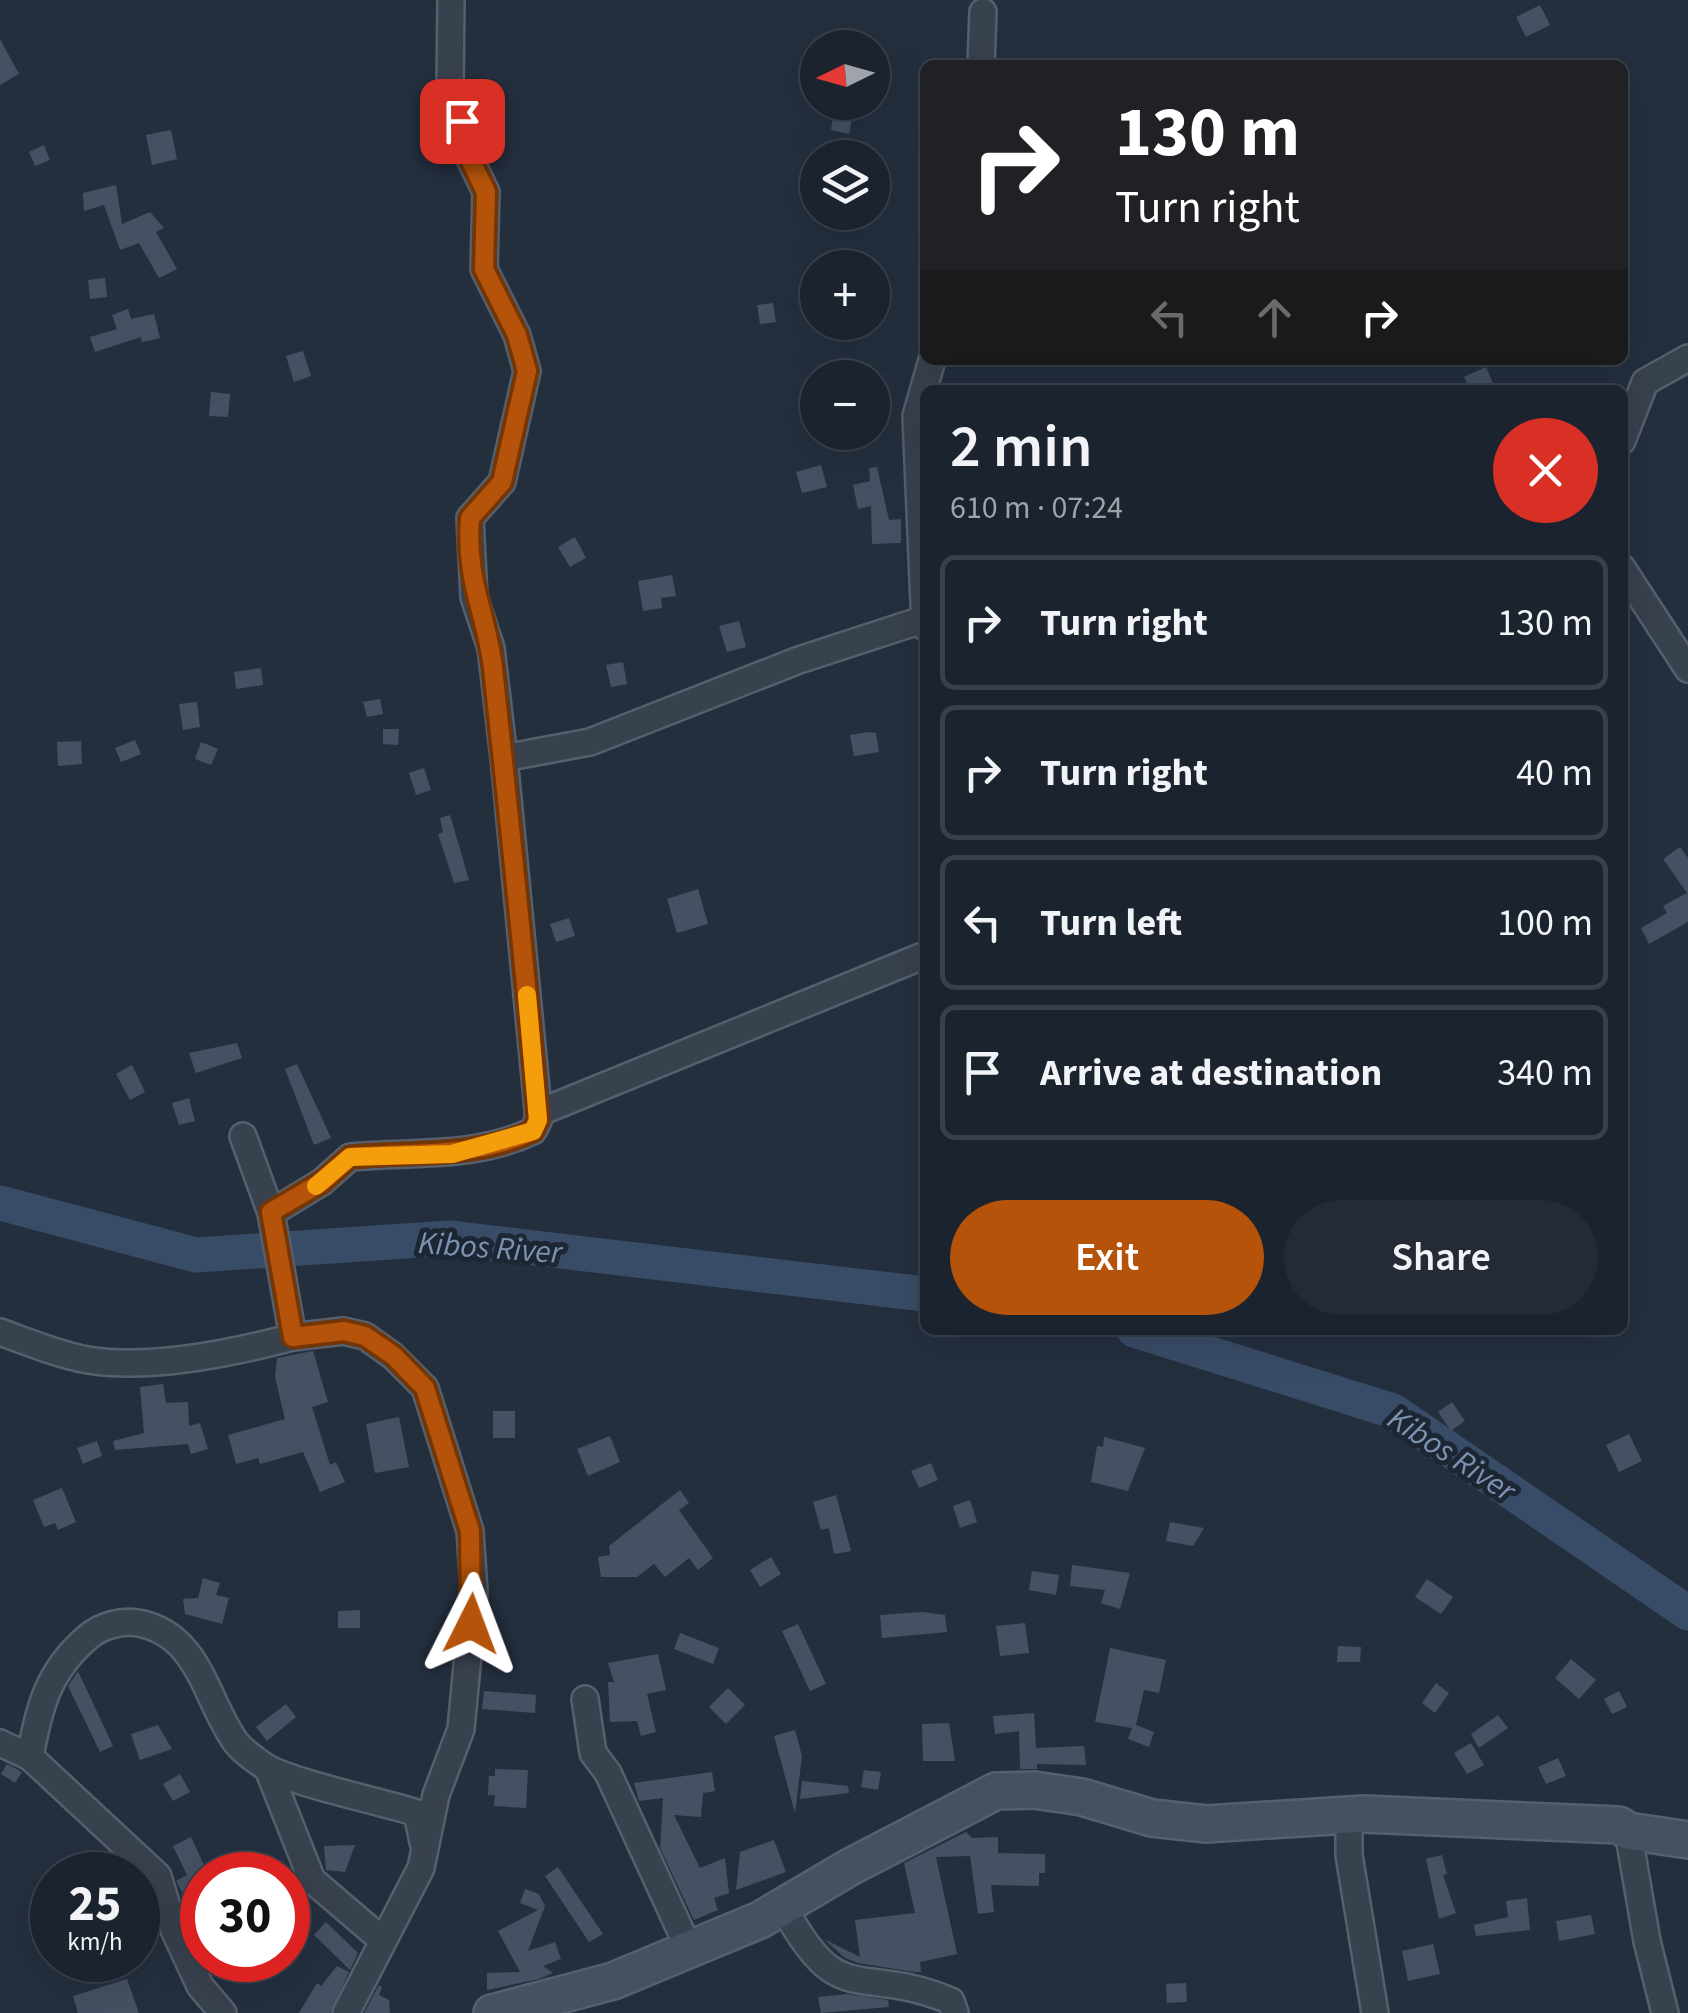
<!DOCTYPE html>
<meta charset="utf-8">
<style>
body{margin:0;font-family:"Source Sans 3",sans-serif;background:#242b36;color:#f1f3f6;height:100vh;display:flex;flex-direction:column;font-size:38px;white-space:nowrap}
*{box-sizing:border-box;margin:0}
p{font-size:32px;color:#a0a4aa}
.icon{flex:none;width:55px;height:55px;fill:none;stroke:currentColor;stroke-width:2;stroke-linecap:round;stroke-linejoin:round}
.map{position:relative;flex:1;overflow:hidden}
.panel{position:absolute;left:920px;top:385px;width:708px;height:950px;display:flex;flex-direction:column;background:#1b232e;border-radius:15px;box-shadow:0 10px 40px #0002,0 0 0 2px #39404a}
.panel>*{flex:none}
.top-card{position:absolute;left:920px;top:60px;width:708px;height:305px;border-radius:15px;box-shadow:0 10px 40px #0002,0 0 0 2px #39404a;background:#202124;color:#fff;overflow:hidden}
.needle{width:65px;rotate:265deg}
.tools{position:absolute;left:800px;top:30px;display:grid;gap:20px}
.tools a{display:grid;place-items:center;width:90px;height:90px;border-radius:50%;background:#1b232e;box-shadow:0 10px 40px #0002,0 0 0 2px #39404a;font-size:50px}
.speed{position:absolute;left:30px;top:1852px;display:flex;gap:20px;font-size:50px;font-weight:700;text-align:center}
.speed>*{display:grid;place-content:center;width:130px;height:130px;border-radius:50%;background:#1b232e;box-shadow:0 10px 40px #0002,0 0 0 2px #39404a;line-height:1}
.speed small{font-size:25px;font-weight:400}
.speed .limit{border:15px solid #d22;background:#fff;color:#111}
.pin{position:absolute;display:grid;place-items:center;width:85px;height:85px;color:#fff;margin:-42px;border-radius:20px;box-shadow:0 5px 15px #0006}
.me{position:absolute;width:110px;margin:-55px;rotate:3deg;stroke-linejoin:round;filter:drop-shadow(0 0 8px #0008)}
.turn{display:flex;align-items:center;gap:35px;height:210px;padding:0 30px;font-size:45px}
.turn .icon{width:130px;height:130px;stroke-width:2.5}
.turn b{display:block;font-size:70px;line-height:85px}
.lanes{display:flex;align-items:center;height:95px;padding:0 30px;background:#0003;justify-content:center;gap:50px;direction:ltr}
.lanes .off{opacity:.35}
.round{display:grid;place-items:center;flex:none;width:105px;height:105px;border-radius:52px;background:#242b36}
.headline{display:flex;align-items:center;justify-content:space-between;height:170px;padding:0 30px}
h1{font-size:60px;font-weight:600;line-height:75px}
.button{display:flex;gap:20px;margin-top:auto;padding:20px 30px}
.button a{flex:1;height:115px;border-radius:60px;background:#b45309;color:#fff;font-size:40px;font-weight:600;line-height:115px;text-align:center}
.button a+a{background:#242b36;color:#f1f3f6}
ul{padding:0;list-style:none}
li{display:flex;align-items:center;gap:30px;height:135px;margin:0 20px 15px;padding:0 10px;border:5px solid #39404a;border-radius:15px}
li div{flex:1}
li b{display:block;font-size:38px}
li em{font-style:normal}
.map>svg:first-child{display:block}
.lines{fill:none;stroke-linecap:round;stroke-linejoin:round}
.river{stroke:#394c67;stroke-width:35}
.building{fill:#455162}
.street-casing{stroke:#565f6c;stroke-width:30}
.secondary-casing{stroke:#565f6c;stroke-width:40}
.street{stroke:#38414e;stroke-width:25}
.secondary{stroke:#465061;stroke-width:35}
.route-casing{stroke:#753606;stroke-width:25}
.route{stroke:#b45309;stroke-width:18}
.slow{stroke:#f59e0b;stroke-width:18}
.labels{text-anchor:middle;stroke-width:10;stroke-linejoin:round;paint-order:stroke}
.water-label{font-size:32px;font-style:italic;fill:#7c92b1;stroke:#1d2633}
</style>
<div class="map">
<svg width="1688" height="2013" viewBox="0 0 1688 2013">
<rect width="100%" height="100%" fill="#242f3e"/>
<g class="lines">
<g class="river">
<path d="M 0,1203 L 196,1255 L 450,1238 L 925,1294"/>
<path d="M 1134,1330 L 1393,1411 L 1688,1613"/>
</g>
</g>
<g class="building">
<path d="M 1540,5 L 1550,25 L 1526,37 L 1516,17 Z"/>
<path d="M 0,39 L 19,74 L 0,85 Z"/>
<path d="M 834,110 L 853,113 L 849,134 L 831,130 Z"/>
<path d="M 171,130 L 177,159 L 152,165 L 146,135 Z"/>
<path d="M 44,145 L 50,160 L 35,166 L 29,152 Z"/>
<path d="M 116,185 L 122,224 L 150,212 L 164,228 L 156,232 L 177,269 L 159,278 L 139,243 L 120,250 L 104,205 L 84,211 L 83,193 Z"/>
<path d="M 105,278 L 107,297 L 90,299 L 88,280 Z"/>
<path d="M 773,303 L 776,322 L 760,324 L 757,305 Z"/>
<path d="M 128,309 L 131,319 L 154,314 L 160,338 L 142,342 L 141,337 L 95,352 L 90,337 L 117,329 L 112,315 Z"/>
<path d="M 303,351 L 311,376 L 294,382 L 286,356 Z"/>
<path d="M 1486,367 L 1496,390 L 1470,390 L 1464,377 Z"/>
<path d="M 211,392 L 230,394 L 228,417 L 209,416 Z"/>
<path d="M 821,465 L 827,487 L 802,493 L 796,472 Z"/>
<path d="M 877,467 L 889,520 L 901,519 L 901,543 L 872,544 L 871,506 L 858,509 L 853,485 L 870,481 L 869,468 Z"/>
<path d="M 575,537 L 586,558 L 570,567 L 558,547 Z"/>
<path d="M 672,575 L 676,596 L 661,598 L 662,608 L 643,611 L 638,581 Z"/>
<path d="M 739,621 L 746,647 L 727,652 L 719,626 Z"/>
<path d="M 623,662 L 627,684 L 611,687 L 606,665 Z"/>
<path d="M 261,668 L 263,685 L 236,689 L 234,672 Z"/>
<path d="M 380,699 L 383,714 L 367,717 L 363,702 Z"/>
<path d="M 197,702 L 200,727 L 183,730 L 179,704 Z"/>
<path d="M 383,729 L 399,729 L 398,745 L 383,744 Z"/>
<path d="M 869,732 L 876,733 L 879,752 L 854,756 L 850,735 Z"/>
<path d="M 135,740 L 141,754 L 121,762 L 115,748 Z"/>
<path d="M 81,741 L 82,764 L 58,766 L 57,742 Z"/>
<path d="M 201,742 L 218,749 L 211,765 L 195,759 Z"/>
<path d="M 424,768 L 431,790 L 416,795 L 409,773 Z"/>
<path d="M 450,815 L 469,880 L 454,883 L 438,834 L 443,832 L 440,818 Z"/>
<path d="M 1680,847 L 1688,858 L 1688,922 L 1649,944 L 1641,928 L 1667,913 L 1663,906 L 1687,893 L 1663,859 Z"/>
<path d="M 698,889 L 708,924 L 677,933 L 667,899 Z"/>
<path d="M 569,918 L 575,936 L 556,942 L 550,924 Z"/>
<path d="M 237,1043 L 242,1058 L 196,1073 L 189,1053 Z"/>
<path d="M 297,1064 L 331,1138 L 314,1145 L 285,1069 Z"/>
<path d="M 132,1065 L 145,1092 L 130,1100 L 116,1074 Z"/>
<path d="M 189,1098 L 195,1121 L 179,1125 L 172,1103 Z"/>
<path d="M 313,1351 L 328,1402 L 312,1407 L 330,1465 L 336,1462 L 345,1482 L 320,1492 L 303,1452 L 260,1464 L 258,1458 L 236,1464 L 228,1435 L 285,1419 L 275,1377 L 277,1358 Z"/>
<path d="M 163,1384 L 166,1403 L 188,1402 L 189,1426 L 200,1423 L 208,1449 L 191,1454 L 188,1444 L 115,1450 L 113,1441 L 144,1433 L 140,1387 Z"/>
<path d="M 1452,1402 L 1465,1421 L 1451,1431 L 1438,1412 Z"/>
<rect x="493" y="1411" width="22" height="27"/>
<path d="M 399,1417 L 409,1467 L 375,1473 L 366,1424 Z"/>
<path d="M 1629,1434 L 1642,1461 L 1619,1472 L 1606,1445 Z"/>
<path d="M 610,1436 L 620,1462 L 588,1476 L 577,1449 Z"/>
<path d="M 1104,1437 L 1145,1448 L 1128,1491 L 1091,1482 L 1097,1446 L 1103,1447 Z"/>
<path d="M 97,1441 L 102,1456 L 83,1464 L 77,1448 Z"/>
<path d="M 931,1463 L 938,1480 L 919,1488 L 911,1471 Z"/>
<path d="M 62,1488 L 76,1522 L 58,1530 L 55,1523 L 44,1527 L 33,1500 Z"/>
<path d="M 680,1490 L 689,1503 L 679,1510 L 713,1558 L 698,1570 L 689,1558 L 665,1577 L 654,1564 L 637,1577 L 601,1577 L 598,1557 L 610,1555 L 609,1546 Z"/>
<path d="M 836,1495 L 851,1551 L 834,1554 L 829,1528 L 821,1530 L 813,1502 Z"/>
<path d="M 970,1500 L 977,1522 L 960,1528 L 953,1506 Z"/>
<path d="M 1170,1522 L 1204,1528 L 1193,1546 L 1166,1541 Z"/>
<path d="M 771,1557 L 781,1574 L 760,1587 L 750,1570 Z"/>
<path d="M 1072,1565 L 1130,1573 L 1120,1609 L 1101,1603 L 1105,1590 L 1070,1586 Z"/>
<path d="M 1032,1571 L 1059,1575 L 1056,1595 L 1029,1590 Z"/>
<path d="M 203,1578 L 220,1583 L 216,1595 L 229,1598 L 222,1624 L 185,1614 L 183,1599 L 198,1598 Z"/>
<path d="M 1427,1579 L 1453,1597 L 1441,1614 L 1415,1597 Z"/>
<path d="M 360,1610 L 360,1628 L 338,1628 L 338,1611 Z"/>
<path d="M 923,1612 L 945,1615 L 947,1632 L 882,1638 L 880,1615 Z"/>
<path d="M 1025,1623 L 1029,1653 L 1000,1656 L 996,1626 Z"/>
<path d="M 798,1624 L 826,1684 L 810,1691 L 782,1631 Z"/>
<path d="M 680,1633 L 719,1648 L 713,1664 L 674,1649 Z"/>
<path d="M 1338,1646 L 1361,1647 L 1360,1662 L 1337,1662 Z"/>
<path d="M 1110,1648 L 1166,1660 L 1159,1693 L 1144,1690 L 1136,1725 L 1154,1732 L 1149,1747 L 1128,1739 L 1132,1728 L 1095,1722 Z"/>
<path d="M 658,1654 L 666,1690 L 647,1694 L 656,1732 L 641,1736 L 637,1721 L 610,1722 L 608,1682 L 614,1682 L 608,1663 Z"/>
<path d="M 1571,1659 L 1596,1680 L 1579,1699 L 1555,1678 Z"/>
<path d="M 78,1671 L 113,1746 L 100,1752 L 68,1686 Z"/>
<path d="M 1436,1683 L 1449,1693 L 1435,1713 L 1422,1703 Z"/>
<path d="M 728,1688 L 745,1705 L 726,1724 L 709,1707 Z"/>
<path d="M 484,1691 L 536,1695 L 535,1713 L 482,1709 Z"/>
<path d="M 1619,1691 L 1627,1707 L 1612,1714 L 1604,1699 Z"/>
<path d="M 286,1704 L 296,1717 L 267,1741 L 256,1727 Z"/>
<path d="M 1034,1713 L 1036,1748 L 1084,1746 L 1086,1765 L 1037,1764 L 1037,1769 L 1020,1769 L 1019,1731 L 995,1734 L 993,1716 Z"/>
<path d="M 1498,1715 L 1508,1728 L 1479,1748 L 1471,1734 Z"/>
<path d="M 949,1723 L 955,1761 L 923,1761 L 922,1724 Z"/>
<path d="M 158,1725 L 172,1749 L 140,1760 L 131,1734 Z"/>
<path d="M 795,1730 L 802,1756 L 795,1813 L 774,1736 Z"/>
<path d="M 1471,1743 L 1484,1765 L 1467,1774 L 1454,1753 Z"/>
<path d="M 1558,1758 L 1566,1776 L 1546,1784 L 1538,1767 Z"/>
<path d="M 7,1764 L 22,1772 L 15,1783 L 1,1774 Z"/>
<path d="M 495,1769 L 528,1770 L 526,1808 L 494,1806 L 495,1795 L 488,1795 L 489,1776 L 495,1776 Z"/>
<path d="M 864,1770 L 881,1772 L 878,1790 L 861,1787 Z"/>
<path d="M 712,1772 L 715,1791 L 703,1793 L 701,1817 L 674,1815 L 700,1868 L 725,1858 L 729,1893 L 714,1898 L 718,1910 L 694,1920 L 660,1848 L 663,1798 L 639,1801 L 634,1783 Z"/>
<path d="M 180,1774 L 190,1792 L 173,1801 L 163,1784 Z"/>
<path d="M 802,1781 L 848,1786 L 849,1793 L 800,1799 Z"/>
<path d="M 966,1832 L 972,1838 L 998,1837 L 998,1853 L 1045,1854 L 1045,1873 L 1039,1873 L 1039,1886 L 991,1885 L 994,1912 L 978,1914 L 970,1856 L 936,1857 L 957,1954 L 920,1962 L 921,1972 L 914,1972 L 858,1963 L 845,1958 L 824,1939 L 860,1957 L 855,1920 L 915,1913 L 904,1863 Z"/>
<path d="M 191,1837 L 205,1867 L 196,1872 L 202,1884 L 202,1930 L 176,1881 L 187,1875 L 173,1846 Z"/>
<path d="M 774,1840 L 786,1872 L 736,1890 L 740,1852 Z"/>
<path d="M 355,1845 L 345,1872 L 326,1870 L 324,1846 Z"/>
<path d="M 1442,1855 L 1447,1874 L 1443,1875 L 1456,1913 L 1439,1919 L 1426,1859 Z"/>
<path d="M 558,1867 L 603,1934 L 589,1942 L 545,1876 Z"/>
<path d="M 525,1889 L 539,1894 L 545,1906 L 528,1951 L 555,1942 L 561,1959 L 543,1966 L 553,1973 L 539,1979 L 487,1990 L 487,1973 L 520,1972 L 498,1931 L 538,1910 L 520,1903 Z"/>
<path d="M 1527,1898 L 1530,1930 L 1476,1936 L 1474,1925 L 1508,1917 L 1506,1901 Z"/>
<path d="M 1591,1915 L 1595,1934 L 1559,1941 L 1556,1921 Z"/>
<path d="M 326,1922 L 358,1953 L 350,1970 L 314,1935 Z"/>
<path d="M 1433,1944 L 1440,1974 L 1408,1981 L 1402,1951 Z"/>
<path d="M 337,1966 L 349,1972 L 330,2013 L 299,2013 L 317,1983 L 321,1986 Z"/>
<path d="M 127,1979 L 139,2013 L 78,2013 L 73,1996 Z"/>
<path d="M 1186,1983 L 1187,2002 L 1167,2003 L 1166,1984 Z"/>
<path d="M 379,1985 L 382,1987 L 379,1995 L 389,2000 L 390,2013 L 364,2013 Z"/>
<path d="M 846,1994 L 888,2000 L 889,2007 L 821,2013 L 818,1997 Z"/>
</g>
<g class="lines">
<defs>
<g id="street">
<path d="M 981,65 L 983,12"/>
<path d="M 1622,441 L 1645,382 L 1688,358"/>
<path d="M 1622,568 L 1688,669"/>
<path d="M 925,627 L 916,416 L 932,360"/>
<path d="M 504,758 L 590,742 L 799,660 L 925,619"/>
<path d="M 538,1113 L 925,955"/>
<path d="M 243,1136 L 271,1213 L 293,1337 L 343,1331 L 365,1336 L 393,1356 L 425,1388 L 470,1531 L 474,1591 L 461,1729 L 436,1795 L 421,1868 L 346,2013"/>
<path d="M 271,1213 L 322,1182 L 350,1157 C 413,1151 473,1159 533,1131 L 539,1119 L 504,758 L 491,648 L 474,597 L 470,518 L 502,482 L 527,371 L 517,335 L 484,269 L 486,192 L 469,157 L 450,88 L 451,0"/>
<path d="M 0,1332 C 28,1342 59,1355 88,1360 C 150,1370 233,1353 293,1337"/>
<path d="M 585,1699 L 593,1753 L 608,1773 L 689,1949"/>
<path d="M 0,1743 L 30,1757 L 158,1876 L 174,1930 L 200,1986 L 223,2013"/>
<path d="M 30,1757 C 39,1707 48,1671 88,1637 C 101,1626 121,1620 138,1623 C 199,1634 205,1698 235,1741 C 242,1751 254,1759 264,1766 C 288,1782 383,1802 417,1813 L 423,1842"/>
<path d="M 268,1769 L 312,1880 L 381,1939"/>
<path d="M 1349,1815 L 1349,1855 L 1375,2013"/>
<path d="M 1628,1831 L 1647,1941 L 1665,2013"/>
<path d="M 783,1906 C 840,2013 858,1962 951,2001 L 955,2013"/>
</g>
<path id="secondary" d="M 492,2013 L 613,1981 L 760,1920 L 850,1867 L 996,1791 L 1034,1790 L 1082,1797 L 1152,1818 L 1206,1824 L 1364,1814 L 1619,1825 L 1628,1831 L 1688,1840"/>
</defs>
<use href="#street" class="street-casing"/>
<use href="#secondary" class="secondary-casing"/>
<use href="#street" class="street"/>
<use href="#secondary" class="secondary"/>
</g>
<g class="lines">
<defs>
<path id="route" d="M 462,121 L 469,157 L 486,192 L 484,269 L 517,335 L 527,371 L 502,482 L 470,518 C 465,580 486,612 493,668 C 509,819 526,969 538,1120 L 533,1131 C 473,1159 413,1151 350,1157 L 322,1182 L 271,1212 L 293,1337 L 344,1331 L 365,1336 L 394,1356 L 425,1388 L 470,1531 L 471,1624"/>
</defs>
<use href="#route" class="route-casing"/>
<use href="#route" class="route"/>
<path class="slow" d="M 316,1186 L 350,1157 L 452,1154 L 533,1131 L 538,1120 L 527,995"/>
</g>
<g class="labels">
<g class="water-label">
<text transform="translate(490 1247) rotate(4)" y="11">Kibos River</text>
<text transform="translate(1452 1454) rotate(33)" y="11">Kibos River</text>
</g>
</g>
</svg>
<div class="tools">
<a><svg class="needle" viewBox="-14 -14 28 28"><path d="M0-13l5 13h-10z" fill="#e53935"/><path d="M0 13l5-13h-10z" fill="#a0a4aa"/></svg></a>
<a><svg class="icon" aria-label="layers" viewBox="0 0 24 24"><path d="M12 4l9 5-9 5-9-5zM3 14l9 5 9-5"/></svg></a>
<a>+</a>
<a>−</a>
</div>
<div class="speed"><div>25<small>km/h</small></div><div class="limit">30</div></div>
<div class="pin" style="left:462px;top:121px;background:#d93025"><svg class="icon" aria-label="arrive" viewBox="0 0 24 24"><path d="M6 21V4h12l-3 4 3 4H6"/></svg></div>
<svg class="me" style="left:471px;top:1624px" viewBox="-20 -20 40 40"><path d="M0-17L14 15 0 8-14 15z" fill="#b45309" stroke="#fff" stroke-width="4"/></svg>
<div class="top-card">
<div class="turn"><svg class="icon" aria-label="right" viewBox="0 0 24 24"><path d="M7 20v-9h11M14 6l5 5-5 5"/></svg><div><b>130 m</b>Turn right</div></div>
<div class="lanes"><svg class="icon off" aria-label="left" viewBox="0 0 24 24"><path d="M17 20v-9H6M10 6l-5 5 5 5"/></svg><svg class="icon off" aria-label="ahead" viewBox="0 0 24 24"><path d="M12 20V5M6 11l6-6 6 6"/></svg><svg class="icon" aria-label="right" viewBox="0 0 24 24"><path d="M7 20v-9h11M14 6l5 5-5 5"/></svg></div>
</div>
<section class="panel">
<div class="headline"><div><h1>2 min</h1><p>610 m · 07:24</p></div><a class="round" style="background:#d93025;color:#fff"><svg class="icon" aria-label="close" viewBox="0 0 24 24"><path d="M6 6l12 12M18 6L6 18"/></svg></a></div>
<ul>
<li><svg class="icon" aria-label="right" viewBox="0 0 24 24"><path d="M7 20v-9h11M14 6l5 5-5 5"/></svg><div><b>Turn right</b></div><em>130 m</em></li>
<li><svg class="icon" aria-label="right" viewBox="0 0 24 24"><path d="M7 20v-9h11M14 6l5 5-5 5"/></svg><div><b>Turn right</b></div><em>40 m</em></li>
<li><svg class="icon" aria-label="left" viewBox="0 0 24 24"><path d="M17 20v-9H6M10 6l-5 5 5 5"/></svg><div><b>Turn left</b></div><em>100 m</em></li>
<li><svg class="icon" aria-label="arrive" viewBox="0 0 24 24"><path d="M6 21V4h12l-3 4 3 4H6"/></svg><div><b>Arrive at destination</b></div><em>340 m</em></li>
</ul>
<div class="button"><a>Exit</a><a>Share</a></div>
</section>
</div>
